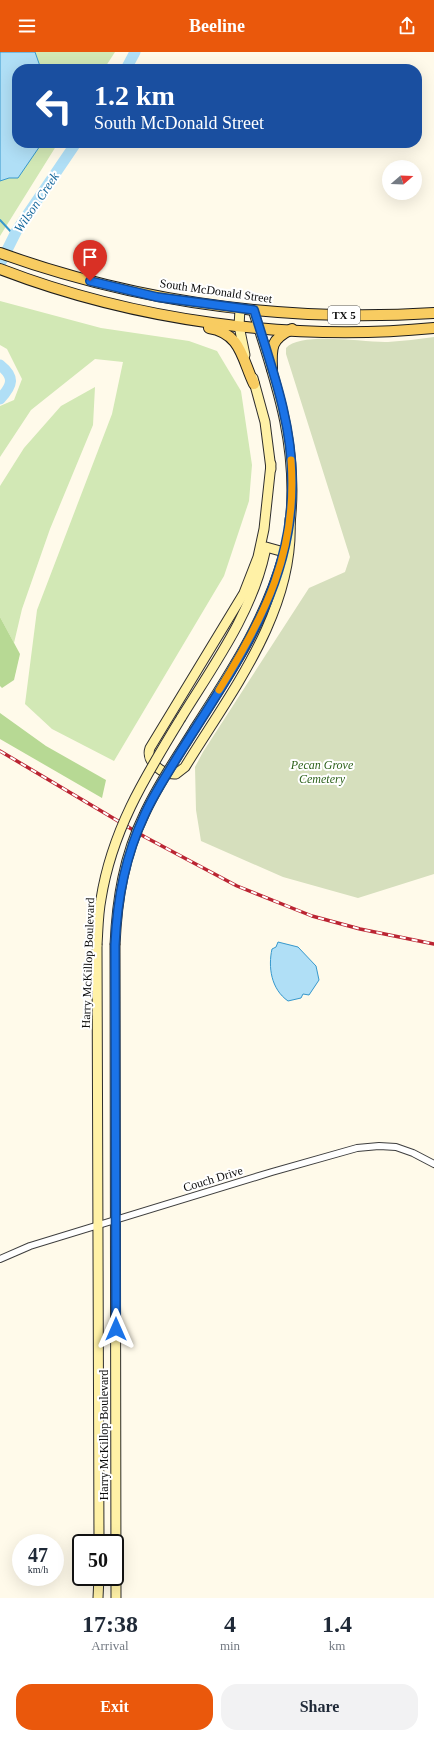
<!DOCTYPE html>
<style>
body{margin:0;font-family:"Times New Roman",serif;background:#f2f2f3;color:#1f2937;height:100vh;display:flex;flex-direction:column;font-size:15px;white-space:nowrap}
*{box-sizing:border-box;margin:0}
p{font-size:13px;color:#747a83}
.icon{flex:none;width:22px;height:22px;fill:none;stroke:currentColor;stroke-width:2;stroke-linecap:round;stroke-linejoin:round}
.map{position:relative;height:1546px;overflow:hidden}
.panel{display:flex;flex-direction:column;background:#fff;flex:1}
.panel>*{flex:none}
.banner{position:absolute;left:12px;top:12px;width:410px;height:84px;border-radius:16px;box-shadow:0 4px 16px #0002;background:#1a4fa0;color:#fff;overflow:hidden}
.needle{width:26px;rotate:71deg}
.buttons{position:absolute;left:382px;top:108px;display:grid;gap:8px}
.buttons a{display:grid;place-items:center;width:40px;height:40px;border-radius:50%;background:#fff;box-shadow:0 4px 16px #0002;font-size:20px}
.speed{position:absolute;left:12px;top:1482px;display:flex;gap:8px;font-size:20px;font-weight:700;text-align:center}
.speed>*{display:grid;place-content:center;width:52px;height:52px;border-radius:50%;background:#fff;box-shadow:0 4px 16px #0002;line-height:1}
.speed small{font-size:10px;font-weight:400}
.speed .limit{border:2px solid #111;border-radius:6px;background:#fff;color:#111}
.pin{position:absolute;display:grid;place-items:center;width:34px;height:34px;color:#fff;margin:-41px -17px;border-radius:50% 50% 50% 0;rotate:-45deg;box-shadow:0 0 4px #0007}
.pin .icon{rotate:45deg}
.me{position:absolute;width:44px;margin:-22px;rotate:0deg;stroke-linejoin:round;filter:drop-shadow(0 0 3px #0008)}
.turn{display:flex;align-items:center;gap:14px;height:84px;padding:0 16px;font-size:18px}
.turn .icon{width:52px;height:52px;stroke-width:2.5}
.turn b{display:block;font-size:28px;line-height:34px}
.eta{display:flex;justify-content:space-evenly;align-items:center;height:68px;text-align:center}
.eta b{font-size:24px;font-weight:700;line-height:28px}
.button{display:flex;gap:8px;margin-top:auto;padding:8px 16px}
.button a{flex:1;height:46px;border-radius:16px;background:#ea580c;color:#fff;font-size:16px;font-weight:700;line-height:46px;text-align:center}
.button a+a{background:#f2f2f3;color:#1f2937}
header{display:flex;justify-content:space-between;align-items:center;height:52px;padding:0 16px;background:#ea580c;color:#fff;font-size:18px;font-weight:700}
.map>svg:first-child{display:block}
.green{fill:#d2e8b5}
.forest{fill:#b7d994}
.cemetery{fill:#d6dfbd}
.water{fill:#b0dff6;stroke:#3798cc}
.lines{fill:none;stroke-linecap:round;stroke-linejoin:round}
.stream{stroke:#3798cc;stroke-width:2}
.river{stroke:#b0dff6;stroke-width:11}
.minor-casing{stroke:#3f3f3f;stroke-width:8}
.secondary-casing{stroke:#2e2e2e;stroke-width:11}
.primary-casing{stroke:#1d1d1d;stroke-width:12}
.minor{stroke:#fff;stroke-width:6}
.secondary{stroke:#fff1a6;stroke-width:9}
.primary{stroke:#f8cc61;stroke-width:10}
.rail-casing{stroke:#bb2533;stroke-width:3.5}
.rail{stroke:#fff;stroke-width:2;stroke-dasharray:6;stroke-linecap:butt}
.secondary-bridge-casing{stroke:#2e2e2e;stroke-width:11;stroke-linecap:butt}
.secondary-bridge{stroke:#fff1a6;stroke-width:9}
.route-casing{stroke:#114b97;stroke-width:10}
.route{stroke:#1a73e8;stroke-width:7}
.slow{stroke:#f59e0b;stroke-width:7}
.labels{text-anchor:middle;stroke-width:4;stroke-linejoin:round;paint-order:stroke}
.shield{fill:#fff;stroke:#555;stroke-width:1}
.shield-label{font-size:11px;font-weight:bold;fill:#0c0c0c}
.street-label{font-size:12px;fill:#0c0c0c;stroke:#fff}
.park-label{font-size:12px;font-style:italic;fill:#2f631d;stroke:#fff}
.water-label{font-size:13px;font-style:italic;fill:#16689c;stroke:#fff}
</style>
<header><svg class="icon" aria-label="menu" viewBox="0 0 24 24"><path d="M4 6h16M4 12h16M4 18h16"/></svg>Beeline<svg class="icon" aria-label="share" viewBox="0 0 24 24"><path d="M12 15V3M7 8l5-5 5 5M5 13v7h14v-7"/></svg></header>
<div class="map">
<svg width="434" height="1546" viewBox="0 0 434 1546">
<rect width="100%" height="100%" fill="#fffaea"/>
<g class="green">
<path d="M 0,0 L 115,0 L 104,17 L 17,17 L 17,91 L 58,91 L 0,184 Z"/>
<path d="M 0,249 L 101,276 L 189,289 L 217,299 L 241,339 L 252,413 L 249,449 L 224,524 L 114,709 L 52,677 L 25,652 L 37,558 L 112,362 L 123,310 L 95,307 L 31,358 L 0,405 L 0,354 L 14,348 L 22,327 L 7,297 L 0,293 Z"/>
<path d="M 95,335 L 93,373 L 50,477 L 22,557 L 14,591 L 0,565 L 0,434 L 24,396 L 61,354 Z"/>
</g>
<g class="forest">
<path d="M 0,565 L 20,602 L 14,628 L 2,636 L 0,634 Z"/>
<path d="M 0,661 L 46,694 L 106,728 L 102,746 L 0,687 Z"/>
</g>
<path class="cemetery" d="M 434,285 L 434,822 L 358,846 L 283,825 L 201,789 L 196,758 L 195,715 L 203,700 L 309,536 L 345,520 L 350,505 L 286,302 L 286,296 C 301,279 366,291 388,290 C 403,289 419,287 434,285 Z"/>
<g class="water">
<path d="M 0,0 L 35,0 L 41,17 L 17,17 L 17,91 L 42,91 L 18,126 L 9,126 L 0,129 Z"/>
<path d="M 278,890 L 298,895 L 316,914 L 319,928 L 309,943 L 303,942 L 301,946 L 288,949 C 271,937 268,915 272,897 L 276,895 Z"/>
</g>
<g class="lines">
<path class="stream" d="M 0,168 L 14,183"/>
<g class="river">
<path d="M 126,17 L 135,0"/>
<path d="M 0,212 L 17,178 L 76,91"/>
<path d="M 0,313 C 15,325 13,333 0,347"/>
</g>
<defs>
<path id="minor" d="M 0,1207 L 30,1194 L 272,1120 L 357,1096 L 379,1094 L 396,1095 L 413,1101 L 434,1112"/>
<g id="secondary">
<path d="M 240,257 L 239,274 L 245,303"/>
<path d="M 253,258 C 276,330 299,395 290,472"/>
<path d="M 253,326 L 265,370 L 271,417"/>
<path d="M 271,412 L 264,477 L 258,505 L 244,541 L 150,696 C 145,710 163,723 176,722 L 185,715 C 231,640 295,559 290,467"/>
<path d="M 266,495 L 284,500"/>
<path d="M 181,666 C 213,614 252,561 265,500"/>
<path d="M 195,676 C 232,618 265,569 284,502"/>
<path d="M 97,893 L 99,1491"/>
<path d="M 115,893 L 116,1546"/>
<path d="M 98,1546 L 99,1525"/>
</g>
<g id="primary">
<path d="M 0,201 C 139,251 286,270 434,261"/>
<path d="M 0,217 C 135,269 291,290 434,276"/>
<path d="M 209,276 C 241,281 242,307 254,332"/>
<path d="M 272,317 C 271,295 271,287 292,277"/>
</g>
</defs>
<use href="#minor" class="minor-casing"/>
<use href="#secondary" class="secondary-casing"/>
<use href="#primary" class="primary-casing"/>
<use href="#minor" class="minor"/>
<use href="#secondary" class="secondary"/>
<use href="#primary" class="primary"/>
<defs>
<path id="rail" d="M 0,699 L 145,785 L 237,834 L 312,864 L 360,877 L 434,892"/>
</defs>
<use href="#rail" class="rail-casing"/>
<use href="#rail" class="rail"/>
<defs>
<g id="secondary-bridge">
<path d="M 97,893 C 98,878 98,862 101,847 C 112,778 145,725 181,666"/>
<path d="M 115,893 C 117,847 124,804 144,763 C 158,732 178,704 195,676"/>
</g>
</defs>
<use href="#secondary-bridge" class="secondary-bridge-casing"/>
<use href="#secondary-bridge" class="secondary-bridge"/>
</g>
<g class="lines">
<defs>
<path id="route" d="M 90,229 L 157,245 L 254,258 C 271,314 292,369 292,428 C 294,536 232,617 178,704 C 166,724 153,743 144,764 C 125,805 117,847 115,893 L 116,1277"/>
</defs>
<use href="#route" class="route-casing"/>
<use href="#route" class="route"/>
<path class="slow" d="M 219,638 C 265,564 298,499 291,408"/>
</g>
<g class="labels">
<rect class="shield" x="328" y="254" width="32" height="18" rx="3"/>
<g class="shield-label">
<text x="344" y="267">TX 5</text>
</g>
<g class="street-label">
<text transform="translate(216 239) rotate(8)" y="4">South McDonald Street</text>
<text transform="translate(88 911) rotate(-88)" y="4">Harry McKillop Boulevard</text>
<text transform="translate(213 1127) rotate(-17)" y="4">Couch Drive</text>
<text transform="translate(104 1383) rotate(-90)" y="4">Harry McKillop Boulevard</text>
</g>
<g class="park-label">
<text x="322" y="717">Pecan Grove<tspan x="322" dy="14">Cemetery</tspan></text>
</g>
<g class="water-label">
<text transform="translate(36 150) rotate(-56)" y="5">Wilson Creek</text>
</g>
</g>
</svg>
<div class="buttons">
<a><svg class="needle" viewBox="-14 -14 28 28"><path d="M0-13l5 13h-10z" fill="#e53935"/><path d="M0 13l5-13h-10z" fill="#747a83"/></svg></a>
</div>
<div class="speed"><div>47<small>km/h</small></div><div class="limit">50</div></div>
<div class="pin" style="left:90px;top:229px;background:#d93025"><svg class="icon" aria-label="arrive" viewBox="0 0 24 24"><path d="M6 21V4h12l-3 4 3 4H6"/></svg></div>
<svg class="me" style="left:116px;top:1277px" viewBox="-20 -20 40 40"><path d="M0-17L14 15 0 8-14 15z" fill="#1a73e8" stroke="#fff" stroke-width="4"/></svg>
<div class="banner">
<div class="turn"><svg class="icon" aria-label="left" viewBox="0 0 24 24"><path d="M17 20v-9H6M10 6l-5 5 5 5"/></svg><div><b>1.2 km</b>South McDonald Street</div></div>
</div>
</div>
<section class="panel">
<div class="eta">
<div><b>17:38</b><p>Arrival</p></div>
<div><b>4</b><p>min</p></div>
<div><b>1.4</b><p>km</p></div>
</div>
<div class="button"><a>Exit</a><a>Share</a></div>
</section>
